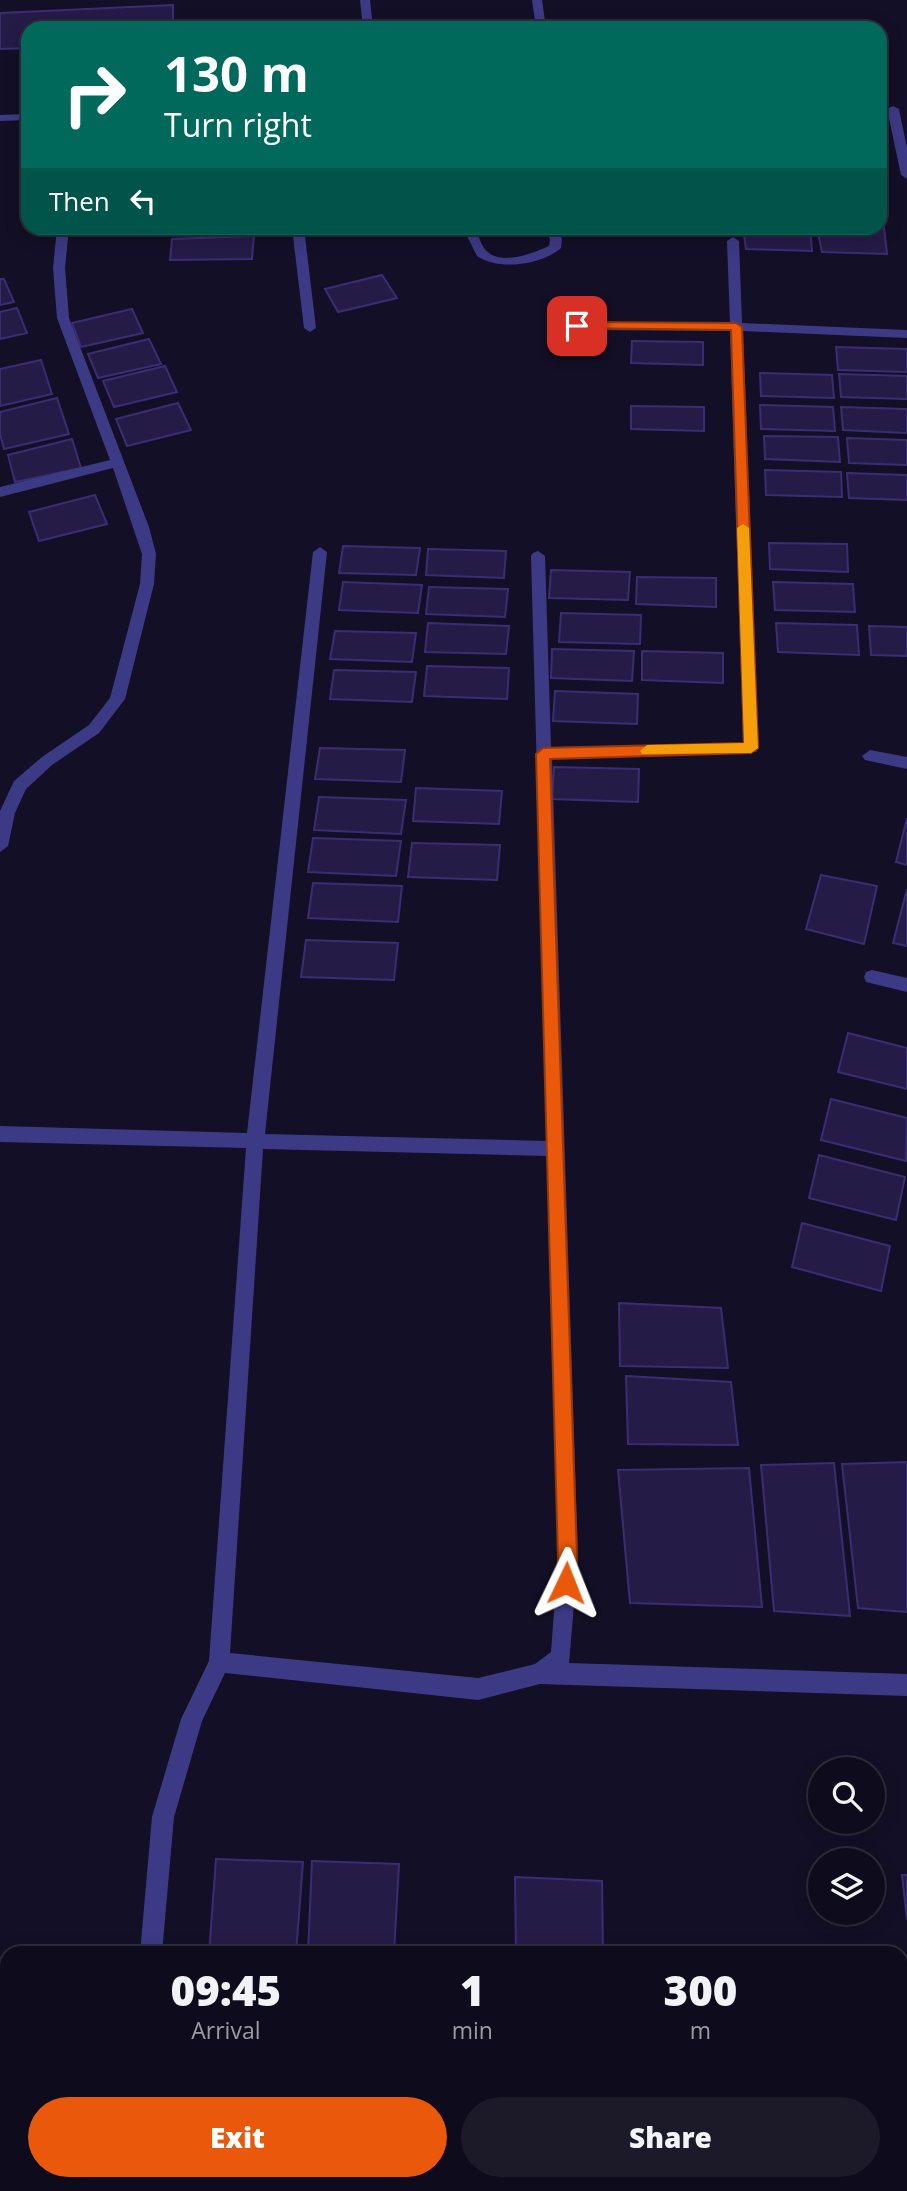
<!DOCTYPE html>
<style>
body{margin:0;font-family:"Open Sans",sans-serif;background:#1c1929;color:#f1f3f6;height:100vh;display:flex;flex-direction:column;font-size:26px;white-space:nowrap}
*{box-sizing:border-box;margin:0}
p{font-size:23px;color:#9b9ba3}
.icon{flex:none;width:38px;height:38px;fill:none;stroke:currentColor;stroke-width:2;stroke-linecap:round;stroke-linejoin:round}
.map{position:relative;flex:1;overflow:hidden}
.side{position:absolute;left:0px;top:1946px;width:908px;height:245px;display:flex;flex-direction:column;background:#0e0b1c;border-radius:21px 21px 0 0;box-shadow:0 4px 18px #0003,0 0 0 2px #2e2b3b}
.side>*{flex:none}
.guide{position:absolute;left:21px;top:21px;width:866px;height:214px;border-radius:21px;box-shadow:0 4px 18px #0003,0 0 0 2px #2e2b3b;background:#00695c;color:#fff;overflow:hidden}
.buttons{position:absolute;left:808px;top:1757px;display:grid;gap:14px}
.buttons a{display:grid;place-items:center;width:77px;height:77px;border-radius:50%;background:#0e0b1c;box-shadow:0 4px 18px #0003,0 0 0 2px #2e2b3b;font-size:35px}
.pin{position:absolute;display:grid;place-items:center;width:60px;height:60px;color:#fff;margin:-30px;border-radius:14px;box-shadow:0 4px 10px #0006}
.me{position:absolute;width:77px;margin:-38px;rotate:2deg;stroke-linejoin:round;filter:drop-shadow(0 0 5px #0008)}
.turn{display:flex;align-items:center;gap:24px;height:147px;padding:0 28px;font-size:32px}
.turn .icon{width:91px;height:91px;stroke-width:2.5}
.turn b{display:block;font-size:49px;line-height:60px}
.then{display:flex;align-items:center;height:66px;padding:0 28px;background:#0003;gap:14px;font-size:26px}
.eta{display:flex;justify-content:space-evenly;align-items:center;height:119px;text-align:center}
.eta b{font-size:42px;font-weight:800;line-height:49px}
.button{display:flex;gap:14px;margin-top:auto;padding:14px 28px}
.button a{flex:1;height:80px;border-radius:42px;background:#ea580c;color:#fff;font-size:28px;font-weight:800;line-height:80px;text-align:center}
.button a+a{background:#1c1929;color:#f1f3f6}
.map>svg:first-child{display:block}
.building{fill:#241b47;stroke:#3b2d73;stroke-width:2}
.lines{fill:none;stroke-linecap:round;stroke-linejoin:round}
.minor{fill:#3d3a85;fill-rule:evenodd}
.route{fill:#ea580c;stroke:#983908;stroke-width:2}
.slow{fill:#f59e0b}
</style>
<div class="map">
<svg width="907" height="2191" viewBox="0 0 907 2191">
<rect width="100%" height="100%" fill="#130f26"/>
<g class="building">
<path d="M 173,5 L 173,28 L 28,28 L 28,48 L 0,49 L 0,13 Z"/>
<path d="M 172,228 L 253,228 L 253,234 L 171,235 Z"/>
<path d="M 743,228 L 810,228 L 812,251 L 746,249 Z"/>
<path d="M 817,228 L 884,228 L 887,254 L 822,252 Z"/>
<path d="M 254,236 L 252,259 L 170,260 L 172,239 Z"/>
<path d="M 382,275 L 397,298 L 338,312 L 325,289 Z"/>
<path d="M 0,279 L 4,279 L 14,302 L 0,305 Z"/>
<path d="M 17,308 L 27,333 L 0,339 L 0,312 Z"/>
<path d="M 132,309 L 143,333 L 81,347 L 72,323 Z"/>
<path d="M 149,339 L 161,364 L 98,378 L 88,354 Z"/>
<path d="M 632,341 L 703,342 L 703,365 L 631,363 Z"/>
<path d="M 836,347 L 907,349 L 907,372 L 838,370 Z"/>
<path d="M 41,360 L 52,394 L 0,406 L 0,369 Z"/>
<path d="M 165,366 L 177,392 L 114,407 L 103,381 Z"/>
<path d="M 760,373 L 832,375 L 834,398 L 761,396 Z"/>
<path d="M 839,374 L 907,376 L 907,399 L 841,397 Z"/>
<path d="M 57,398 L 69,434 L 4,449 L 0,434 L 0,412 Z"/>
<path d="M 178,403 L 191,430 L 127,446 L 116,419 Z"/>
<path d="M 760,405 L 833,407 L 835,431 L 761,429 Z"/>
<path d="M 631,406 L 704,407 L 704,431 L 631,429 Z"/>
<path d="M 841,407 L 907,409 L 907,433 L 843,430 Z"/>
<path d="M 764,436 L 838,437 L 840,462 L 765,459 Z"/>
<path d="M 847,438 L 907,440 L 907,465 L 849,463 Z"/>
<path d="M 72,439 L 81,468 L 15,482 L 8,455 Z"/>
<path d="M 765,470 L 841,472 L 842,497 L 766,495 Z"/>
<path d="M 847,473 L 907,475 L 907,500 L 849,498 Z"/>
<path d="M 95,495 L 107,524 L 39,541 L 29,512 Z"/>
<path d="M 769,543 L 847,544 L 848,572 L 770,569 Z"/>
<path d="M 343,546 L 420,548 L 416,575 L 339,573 Z"/>
<path d="M 428,549 L 506,551 L 504,578 L 426,575 Z"/>
<path d="M 551,570 L 630,572 L 628,600 L 549,598 Z"/>
<path d="M 637,577 L 716,578 L 716,607 L 636,604 Z"/>
<path d="M 343,582 L 422,585 L 418,613 L 339,610 Z"/>
<path d="M 773,582 L 853,584 L 855,612 L 775,610 Z"/>
<path d="M 429,587 L 508,589 L 505,617 L 426,614 Z"/>
<path d="M 561,613 L 641,615 L 640,644 L 559,642 Z"/>
<path d="M 428,623 L 509,626 L 506,654 L 425,652 Z"/>
<path d="M 776,623 L 857,625 L 859,655 L 778,652 Z"/>
<path d="M 869,626 L 907,627 L 907,656 L 871,655 Z"/>
<path d="M 335,631 L 416,633 L 412,662 L 330,659 Z"/>
<path d="M 552,649 L 634,651 L 632,681 L 551,678 Z"/>
<path d="M 642,651 L 723,653 L 723,683 L 642,680 Z"/>
<path d="M 427,666 L 509,668 L 507,699 L 424,696 Z"/>
<path d="M 334,670 L 416,672 L 412,702 L 330,699 Z"/>
<path d="M 555,691 L 638,694 L 637,724 L 553,721 Z"/>
<path d="M 320,748 L 405,750 L 401,782 L 315,779 Z"/>
<path d="M 554,767 L 639,769 L 638,802 L 552,799 Z"/>
<path d="M 416,788 L 502,791 L 499,824 L 413,821 Z"/>
<path d="M 319,797 L 406,800 L 401,834 L 314,830 Z"/>
<path d="M 907,818 L 907,865 L 896,862 Z"/>
<path d="M 313,838 L 401,841 L 396,876 L 308,872 Z"/>
<path d="M 412,843 L 500,845 L 497,880 L 408,877 Z"/>
<path d="M 821,875 L 877,886 L 864,944 L 806,929 Z"/>
<path d="M 313,883 L 402,886 L 398,922 L 308,918 Z"/>
<path d="M 907,889 L 907,946 L 893,943 Z"/>
<path d="M 306,940 L 398,943 L 394,980 L 301,977 Z"/>
<path d="M 848,1033 L 907,1048 L 907,1089 L 838,1072 Z"/>
<path d="M 831,1099 L 907,1118 L 906,1161 L 821,1140 Z"/>
<path d="M 819,1155 L 905,1177 L 896,1220 L 809,1198 Z"/>
<path d="M 802,1223 L 890,1246 L 881,1291 L 792,1267 Z"/>
<path d="M 619,1303 L 721,1308 L 728,1368 L 620,1366 Z"/>
<path d="M 626,1376 L 731,1382 L 738,1445 L 628,1444 Z"/>
<path d="M 907,1462 L 907,1612 L 858,1608 L 842,1464 Z"/>
<path d="M 834,1463 L 850,1616 L 774,1611 L 761,1465 Z"/>
<path d="M 749,1468 L 762,1607 L 630,1603 L 618,1470 Z"/>
<path d="M 216,1859 L 303,1862 L 296,1953 L 209,1953 Z"/>
<path d="M 312,1861 L 399,1864 L 394,1953 L 308,1953 Z"/>
<path d="M 902,1875 L 907,1875 L 907,1920 Z"/>
<path d="M 515,1877 L 602,1881 L 603,1953 L 516,1953 Z"/>
</g>
<g class="lines">
<g class="minor">
<path d="M 360,0 L 370,0 L 373,28 L 363,28 Z"/>
<path d="M 532,0 L 542,0 L 546,28 L 536,28 Z"/>
<path d="M 893,106 L 899,109 L 907,148 L 907,179 L 901,175 L 887,109 Z"/>
<path d="M 28,114 L 28,120 L 0,121 L 0,115 Z"/>
<path d="M 57,228 L 69,228 L 65,268 L 69,318 L 149,527 L 156,554 L 154,584 L 125,699 L 99,733 L 52,765 L 26,789 L 15,813 L 8,846 L 0,852 L 0,811 L 14,781 L 42,757 L 89,725 L 110,698 L 140,584 L 142,554 L 113,468 L 0,497 L 0,487 L 110,460 L 57,318 L 53,268 Z"/>
<path d="M 292,228 L 304,228 L 316,328 L 310,332 L 304,328 Z"/>
<path d="M 463,228 L 475,228 C 478,234 480,242 484,248 C 498,268 533,253 549,246 L 550,239 L 544,228 L 556,228 L 562,239 L 561,248 C 542,265 498,271 477,256 Z"/>
<path d="M 733,237 L 739,241 L 742,323 L 907,330 L 907,338 L 743,331 L 759,748 L 756,752 L 552,758 L 578,1558 L 569,1663 L 907,1674 L 907,1696 L 540,1684 L 478,1700 L 225,1673 L 202,1721 L 174,1817 L 162,1953 L 140,1953 L 152,1817 L 181,1719 L 209,1661 L 246,1148 L 0,1142 L 0,1126 L 247,1133 L 313,552 L 320,547 L 327,552 L 265,1134 L 547,1141 L 531,556 L 533,553 L 538,551 L 545,556 L 551,747 L 743,743 L 730,331 L 577,330 L 571,326 L 577,322 L 730,323 L 727,241 ZM 263,1149 L 547,1156 L 558,1558 L 551,1652 L 535,1664 L 478,1678 L 230,1653 Z"/>
<path d="M 870,750 L 907,757 L 907,769 L 865,760 L 862,756 Z"/>
<path d="M 872,970 L 907,978 L 907,992 L 866,982 L 864,977 L 866,972 Z"/>
<rect x="0" y="2080" width="7" height="24"/>
<rect x="901" y="2103" width="6" height="24"/>
<path d="M 0,2154 L 7,2155 L 7,2179 L 0,2178 Z"/>
<path d="M 120,2184 L 144,2184 L 143,2191 L 119,2191 Z"/>
<path d="M 564,2184 L 762,2184 L 765,2191 L 567,2191 Z"/>
</g>
</g>
<path class="route" d="M 577,322 L 736,323 L 742,327 L 758,748 L 751,753 L 550,759 L 577,1558 L 573,1590 L 566,1592 L 559,1590 L 557,1583 L 558,1558 L 536,754 L 543,748 L 744,743 L 731,330 L 573,328 L 572,326 Z"/>
<path class="slow" d="M 743,524 L 749,528 L 758,748 L 751,753 L 642,754 L 640,751 L 647,745 L 744,743 L 737,528 Z"/>
</svg>
<div class="buttons">
<a><svg class="icon" aria-label="search" viewBox="0 0 24 24"><circle cx="10" cy="10" r="6"/><path d="M15 15l6 6"/></svg></a>
<a><svg class="icon" aria-label="layers" viewBox="0 0 24 24"><path d="M12 4l9 5-9 5-9-5zM3 14l9 5 9-5"/></svg></a>
</div>
<div class="pin" style="left:577px;top:326px;background:#d93025"><svg class="icon" aria-label="arrive" viewBox="0 0 24 24"><path d="M6 21V4h12l-3 4 3 4H6"/></svg></div>
<svg class="me" style="left:566px;top:1583px" viewBox="-20 -20 40 40"><path d="M0-17L14 15 0 8-14 15z" fill="#ea580c" stroke="#fff" stroke-width="4"/></svg>
<div class="guide">
<div class="turn"><svg class="icon" aria-label="right" viewBox="0 0 24 24"><path d="M7 20v-9h11M14 6l5 5-5 5"/></svg><div><b>130 m</b>Turn right</div></div>
<div class="then">Then<svg class="icon" aria-label="left" viewBox="0 0 24 24"><path d="M17 20v-9H6M10 6l-5 5 5 5"/></svg></div>
</div>
<section class="side">
<div class="eta">
<div><b>09:45</b><p>Arrival</p></div>
<div><b>1</b><p>min</p></div>
<div><b>300</b><p>m</p></div>
</div>
<div class="button"><a>Exit</a><a>Share</a></div>
</section>
</div>
